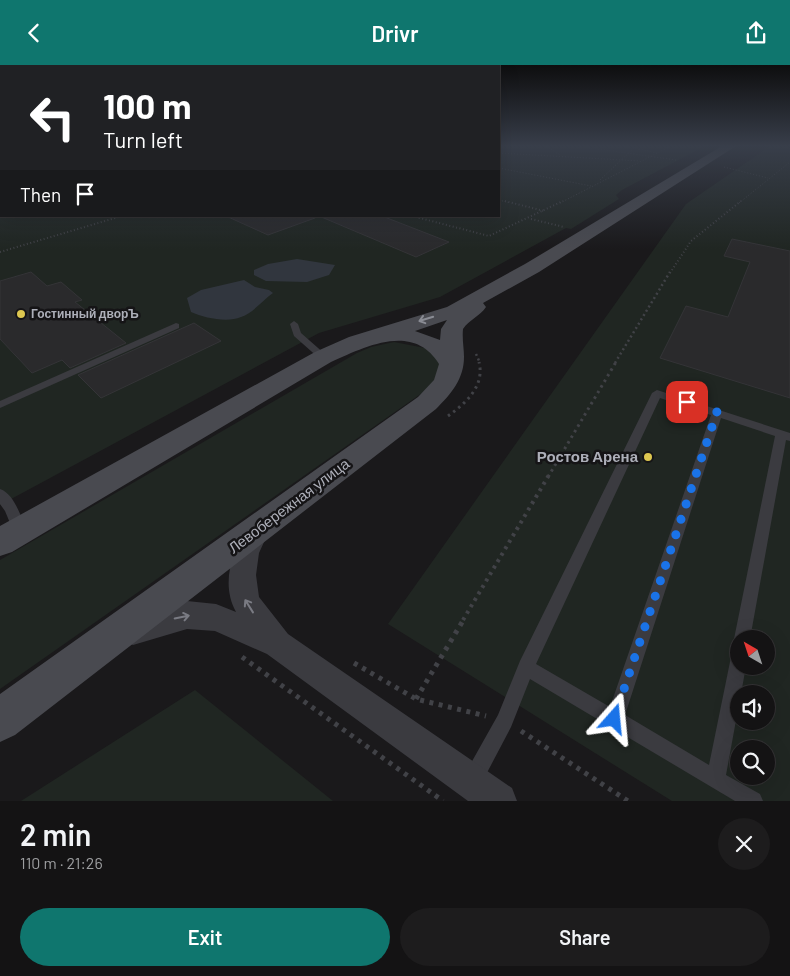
<!DOCTYPE html>
<meta charset="utf-8">
<style>
body{margin:0;font-family:Barlow,sans-serif;background:#1d1c1d;color:#f1f3f6;height:100vh;display:flex;flex-direction:column;font-size:19px;white-space:nowrap}
*{box-sizing:border-box;margin:0}
p{font-size:16px;color:#9d9ea0}
.icon{flex:none;width:28px;height:28px;fill:none;stroke:currentColor;stroke-width:2;stroke-linecap:round;stroke-linejoin:round}
.map{position:relative;height:736px;overflow:hidden}
.drawer{display:flex;flex-direction:column;background:#141314;flex:1}
.drawer>*{flex:none}
.guide{position:absolute;left:0px;top:0px;width:500px;height:152px;box-shadow:0 5px 20px #0002,0 0 0 1px #333234;background:#202124;color:#fff;overflow:hidden}
.needle{width:32px;rotate:321deg}
.fabs{position:absolute;left:730px;top:565px;display:grid;gap:10px}
.fabs a{display:grid;place-items:center;width:45px;height:45px;border-radius:50%;background:#141314;box-shadow:0 5px 20px #0002,0 0 0 1px #333234;font-size:25px}
.pin{position:absolute;display:grid;place-items:center;width:42px;height:42px;color:#fff;margin:-21px;border-radius:10px;box-shadow:0 2px 8px #0006}
.me{position:absolute;width:55px;margin:-28px;rotate:18deg;stroke-linejoin:round;filter:drop-shadow(0 0 4px #0008)}
.turn{display:flex;align-items:center;gap:18px;height:105px;padding:0 20px;font-size:22px}
.turn .icon{width:65px;height:65px;stroke-width:2.5}
.turn b{display:block;font-size:35px;line-height:42px}
.then{display:flex;align-items:center;height:48px;padding:0 20px;background:#0003;gap:10px;font-size:19px}
.round{display:grid;place-items:center;flex:none;width:52px;height:52px;border-radius:26px;background:#1d1c1d}
.head{display:flex;align-items:center;justify-content:space-between;height:85px;padding:0 20px}
h1{font-size:30px;font-weight:600;line-height:38px}
.action{display:flex;gap:10px;margin-top:auto;padding:10px 20px}
.action a{flex:1;height:58px;border-radius:30px;background:#0f766e;color:#fff;font-size:20px;font-weight:600;line-height:58px;text-align:center}
.action a+a{background:#1d1c1d;color:#f1f3f6}
header{display:flex;justify-content:space-between;align-items:center;height:65px;padding:0 20px;background:#0f766e;color:#fff;font-size:22px;font-weight:600}
.map>svg:first-child{display:block}
.green{fill:#202622;fill-rule:evenodd}
.water{fill:#31363e}
.building{fill:#2a2a2c;stroke:#343437}
.lines{fill:none;stroke-linecap:round;stroke-linejoin:round}
.path-far5{stroke:#414247;stroke-width:1;stroke-dasharray:1 2;stroke-linecap:butt}
.path-far4{stroke:#414247;stroke-width:2;stroke-dasharray:1 2.5;stroke-linecap:butt}
.path-far3{stroke:#414247;stroke-width:2.5;stroke-dasharray:2 3;stroke-linecap:butt}
.path-far2{stroke:#414247;stroke-width:3;stroke-dasharray:2.5 4;stroke-linecap:butt}
.path-far1{stroke:#414247;stroke-width:4;stroke-dasharray:3 4.5;stroke-linecap:butt}
.path{stroke:#414247;stroke-width:5;stroke-dasharray:4 5.5;stroke-linecap:butt}
.service{fill:#3b3b40;fill-rule:evenodd}
.minor{fill:#3b3b40;fill-rule:evenodd}
.secondary{fill:#494a50;fill-rule:evenodd}
.oneway{stroke:#8a8c94}
.oneway2{stroke:#7a7b83}
.route{stroke:#1a73e8;stroke-width:9;stroke-dasharray:0 16.2}
.poi-dot{fill:#ddc750;stroke:#151416;stroke-width:2}
.labels{text-anchor:middle;stroke-width:5;stroke-linejoin:round;paint-order:stroke}
.far-poi-label{font-size:12px;font-weight:bold;fill:#adafb9;stroke:#151416;text-anchor:start}
.poi-label{font-size:15px;font-weight:bold;fill:#adafb9;stroke:#151416;text-anchor:end}
.street-label{font-size:15px;fill:#adafb9;stroke:#151416}
</style>
<header><svg class="icon" aria-label="back" viewBox="0 0 24 24"><path d="M15 5l-7 7 7 7"/></svg>Drivr<svg class="icon" aria-label="share" viewBox="0 0 24 24"><path d="M12 15V3M7 8l5-5 5 5M5 13v7h14v-7"/></svg></header>
<div class="map">
<svg width="790" height="736" viewBox="0 0 790 736">
<rect width="100%" height="100%" fill="#1a191b"/>
<g class="green">
<path d="M 499,81 L 705,81 L 622,125 L 616,130 L 619,134 L 571,164 L 566,163 L 440,232 L 319,268 L 0,440 L 0,143 L 1,151 L 499,151 Z"/>
<path d="M 770,81 L 790,81 L 790,736 L 672,736 L 388,559 L 686,139 ZM 739,574 L 766,574 L 766,601 L 739,601 ZM 739,629 L 766,629 L 766,656 L 739,656 ZM 739,684 L 766,684 L 766,711 L 739,711 Z"/>
<path d="M 394,277 L 425,283 L 440,296 L 442,314 L 0,624 L 0,495 L 357,288 L 371,282 Z"/>
<path d="M 195,625 L 333,736 L 21,736 Z"/>
</g>
<g class="water">
<path d="M 297,194 L 335,200 L 329,210 L 307,217 L 266,216 L 254,210 L 254,205 L 268,199 Z"/>
<path d="M 244,215 L 255,222 L 269,225 L 273,228 C 263,235 253,248 241,252 C 227,258 205,253 191,247 L 187,233 L 201,225 Z"/>
</g>
<g class="building">
<path d="M 226,151 L 314,151 L 315,153 L 268,170 Z"/>
<path d="M 319,151 L 382,151 L 449,177 L 416,192 Z"/>
<path d="M 732,174 L 790,186 L 790,333 L 660,293 L 686,241 L 728,252 L 750,197 L 724,191 Z"/>
<path d="M 31,207 L 47,221 L 61,217 L 82,235 L 75,237 L 126,278 L 70,303 L 62,295 L 32,308 L 0,274 L 0,216 Z"/>
<path d="M 194,258 L 221,276 L 101,333 L 78,310 Z"/>
</g>
<g class="lines">
<g class="path-far5">
<path d="M 546,81 L 560,90"/>
<path d="M 577,81 L 676,95"/>
<path d="M 624,81 L 657,88"/>
<path d="M 499,83 L 502,81"/>
<path d="M 499,88 L 640,96"/>
<path d="M 724,102 L 768,113"/>
<path d="M 499,103 L 591,121"/>
<path d="M 600,115 L 636,81"/>
<path d="M 499,135 L 510,138"/>
<path d="M 560,138 L 671,81"/>
<path d="M 739,138 L 790,97"/>
</g>
<g class="path-far4">
<path d="M 505,136 L 544,146"/>
<path d="M 412,151 L 489,171 L 563,136"/>
<path d="M 0,152 L 4,151"/>
<path d="M 531,154 L 564,162"/>
<path d="M 0,187 L 122,151"/>
<path d="M 670,208 L 691,176 L 741,136"/>
</g>
<g class="path-far3">
<path d="M 476,289 L 480,298"/>
<path d="M 615,298 L 670,207"/>
</g>
<g class="path-far2">
<path d="M 448,351 C 466,338 485,321 479,297"/>
<path d="M 548,412 L 616,297"/>
</g>
<path class="path-far1" d="M 463,555 L 549,410"/>
<g class="path">
<path d="M 242,592 L 443,736"/>
<path d="M 354,598 L 416,634 L 486,651"/>
<path d="M 416,634 L 464,554"/>
<path d="M 521,666 L 628,736"/>
</g>
<g class="service">
<path d="M 294,256 L 298,259 L 301,268 L 326,290 L 326,294 L 320,294 L 294,271 L 290,259 Z"/>
<path d="M 176,258 L 179,259 L 179,263 L 0,343 L 0,336 Z"/>
<path d="M 657,325 L 790,368 L 790,376 L 786,375 L 750,574 L 739,574 L 739,580 L 734,574 L 775,371 L 721,353 L 625,650 L 709,700 L 731,592 L 733,586 L 739,584 L 739,601 L 746,601 L 741,629 L 739,629 L 739,639 L 726,710 L 760,729 L 763,736 L 735,736 L 530,614 L 511,662 L 480,721 L 473,724 L 466,721 L 463,714 L 466,707 L 498,650 L 520,596 L 652,328 ZM 660,333 L 711,350 L 610,642 L 536,599 Z"/>
<path d="M 0,424 C 15,429 21,453 27,466 L 25,470 L 20,471 L 15,470 L 5,446 L 0,439 Z"/>
</g>
<path class="minor" d="M 256,456 L 265,459 L 269,466 L 259,488 L 256,510 L 259,532 L 288,569 L 512,723 L 517,736 L 468,736 L 267,589 L 215,566 L 187,564 L 133,580 L 123,576 L 118,566 L 123,556 L 187,536 L 216,539 L 236,547 C 220,518 233,486 247,459 Z"/>
<path class="secondary" d="M 722,81 L 736,81 L 539,207 L 483,238 L 486,242 C 480,251 469,255 463,264 C 462,274 464,283 464,292 C 464,314 451,329 436,344 L 15,670 L 0,677 L 0,629 L 418,332 L 434,315 L 439,299 C 413,257 365,282 331,297 L 12,487 L 0,491 L 0,461 L 315,287 L 349,272 L 447,242 L 525,199 ZM 447,255 L 441,264 L 440,275 L 415,266 Z"/>
</g>
<defs><path id="oneway-shaft" d="M-6 0H5M1.5-3L5.5 0L1.5 3" fill="none" stroke-width="1.6" stroke-linecap="round" stroke-linejoin="round" transform="scale(1.25)"/></defs>
<use class="oneway" href="#oneway-shaft" transform="translate(426 254) rotate(163)"/>
<g class="oneway2">
<use href="#oneway-shaft" transform="translate(249 541) rotate(-122)"/>
<use href="#oneway-shaft" transform="translate(182 552) rotate(-11)"/>
</g>
<linearGradient id="sky" x2="0" y2="1"><stop stop-color="#0e0e0f"/><stop offset="0.44" stop-color="#383e4a"/><stop offset="1" stop-color="#383e4a" stop-opacity="0"/></linearGradient>
<rect width="790" height="184" fill="url(#sky)"/>
<g class="lines">
<path class="route" d="M 614,654 L 717,347 L 687,337"/>
</g>
<g class="poi-dot">
<circle cx="21" cy="249" r="5"/>
<circle cx="648" cy="392" r="5"/>
</g>
<g class="labels">
<g class="far-poi-label">
<text x="31" y="253">Гостинный дворЪ</text>
</g>
<g class="poi-label">
<text x="638" y="397">Ростов Арена</text>
</g>
<g class="street-label">
<text transform="translate(289 441) rotate(-37)" y="5">Левобережная улица</text>
</g>
</g>
</svg>
<div class="fabs">
<a><svg class="needle" viewBox="-14 -14 28 28"><path d="M0-13l5 13h-10z" fill="#e53935"/><path d="M0 13l5-13h-10z" fill="#9d9ea0"/></svg></a>
<a><svg class="icon" aria-label="sound" viewBox="0 0 24 24"><path d="M4 9h4l5-4v14l-5-4H4zM17 9q2 3 0 6"/></svg></a>
<a><svg class="icon" aria-label="search" viewBox="0 0 24 24"><circle cx="10" cy="10" r="6"/><path d="M15 15l6 6"/></svg></a>
</div>
<div class="pin" style="left:687px;top:337px;background:#d93025"><svg class="icon" aria-label="arrive" viewBox="0 0 24 24"><path d="M6 21V4h12l-3 4 3 4H6"/></svg></div>
<svg class="me" style="left:614px;top:654px" viewBox="-20 -20 40 40"><path d="M0-17L14 15 0 8-14 15z" fill="#1a73e8" stroke="#fff" stroke-width="4"/></svg>
<div class="guide">
<div class="turn"><svg class="icon" aria-label="left" viewBox="0 0 24 24"><path d="M17 20v-9H6M10 6l-5 5 5 5"/></svg><div><b>100 m</b>Turn left</div></div>
<div class="then">Then<svg class="icon" aria-label="arrive" viewBox="0 0 24 24"><path d="M6 21V4h12l-3 4 3 4H6"/></svg></div>
</div>
</div>
<section class="drawer">
<div class="head"><div><h1>2 min</h1><p>110 m · 21:26</p></div><a class="round"><svg class="icon" aria-label="close" viewBox="0 0 24 24"><path d="M6 6l12 12M18 6L6 18"/></svg></a></div>
<div class="action"><a>Exit</a><a>Share</a></div>
</section>
